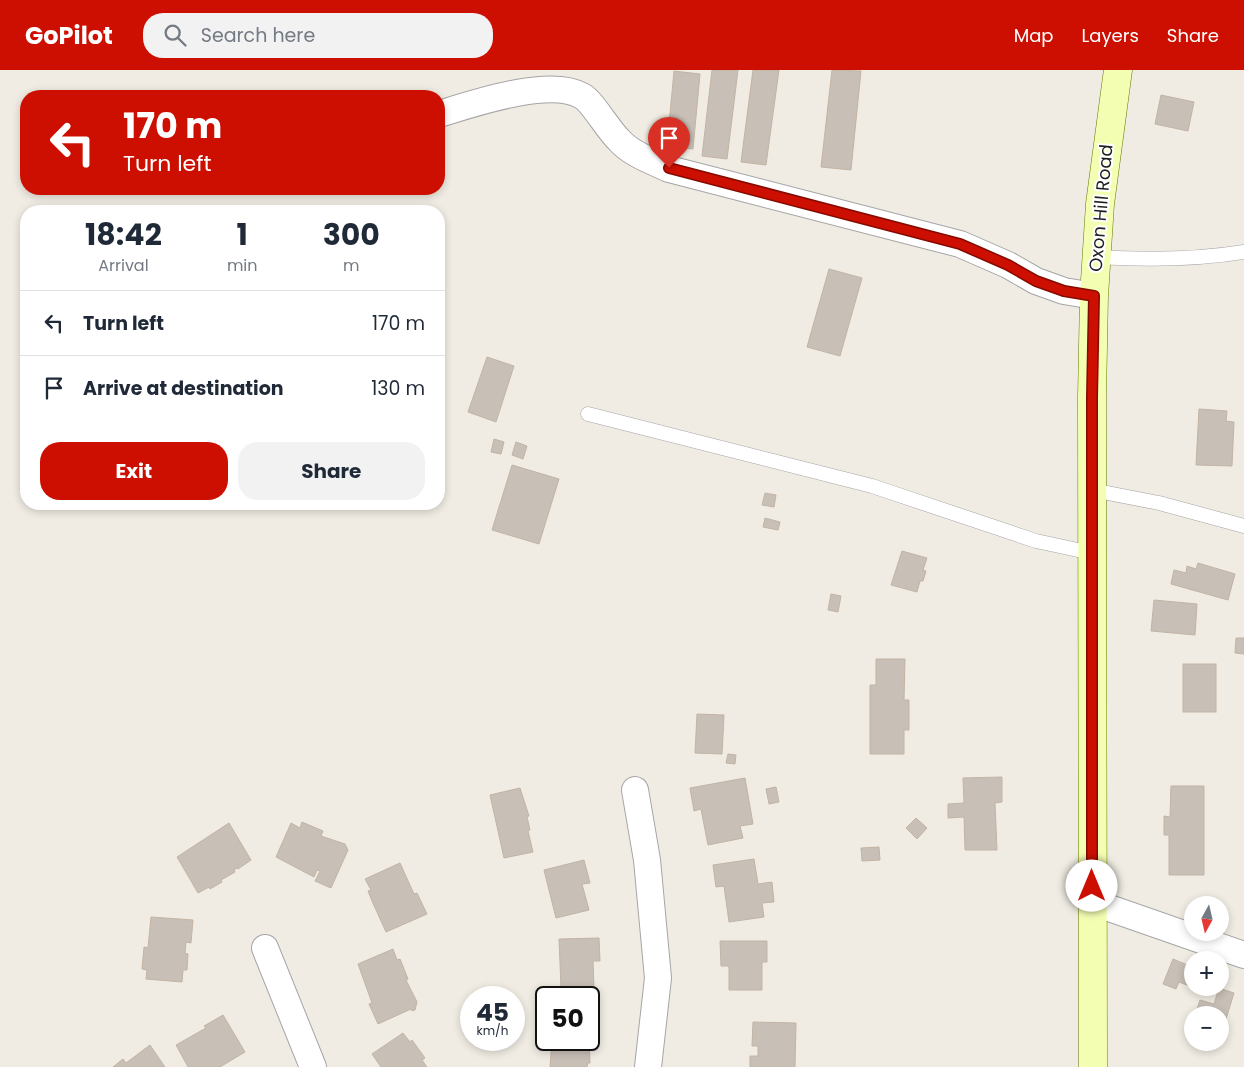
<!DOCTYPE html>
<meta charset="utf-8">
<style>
body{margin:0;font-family:Poppins,sans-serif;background:#f2f2f3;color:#1f2937;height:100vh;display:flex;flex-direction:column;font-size:19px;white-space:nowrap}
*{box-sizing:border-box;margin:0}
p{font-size:16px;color:#747a83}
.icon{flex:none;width:28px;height:28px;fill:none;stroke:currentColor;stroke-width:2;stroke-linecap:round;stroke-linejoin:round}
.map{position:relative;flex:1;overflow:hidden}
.details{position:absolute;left:20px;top:135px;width:425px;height:305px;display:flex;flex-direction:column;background:#fff;border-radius:20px;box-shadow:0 2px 8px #0003}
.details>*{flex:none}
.hud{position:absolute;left:20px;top:20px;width:425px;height:105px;border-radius:20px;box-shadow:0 2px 8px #0003;background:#cc0f00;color:#fff;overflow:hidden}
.needle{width:32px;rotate:188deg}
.controls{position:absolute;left:1184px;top:826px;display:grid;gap:10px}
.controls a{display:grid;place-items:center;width:45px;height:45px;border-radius:50%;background:#fff;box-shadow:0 2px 8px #0003;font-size:25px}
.speed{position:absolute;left:460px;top:916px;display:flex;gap:10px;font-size:25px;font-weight:700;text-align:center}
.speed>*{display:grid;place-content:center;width:65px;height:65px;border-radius:50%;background:#fff;box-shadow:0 2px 8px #0003;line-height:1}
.speed small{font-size:12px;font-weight:400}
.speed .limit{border:2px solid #111;border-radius:8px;background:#fff;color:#111}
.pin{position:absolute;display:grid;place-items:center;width:42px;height:42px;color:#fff;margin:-51px -21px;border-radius:50% 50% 50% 0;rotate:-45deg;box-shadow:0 0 5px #0007}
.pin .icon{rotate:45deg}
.me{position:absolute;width:55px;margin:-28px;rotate:0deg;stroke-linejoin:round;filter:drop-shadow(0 0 4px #0008)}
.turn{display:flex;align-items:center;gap:18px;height:105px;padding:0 20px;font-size:22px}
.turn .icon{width:65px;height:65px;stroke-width:2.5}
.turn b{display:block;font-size:35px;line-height:42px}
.eta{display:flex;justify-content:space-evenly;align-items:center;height:85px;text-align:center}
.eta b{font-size:30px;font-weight:700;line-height:35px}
.cta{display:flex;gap:10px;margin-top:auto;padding:10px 20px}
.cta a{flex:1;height:58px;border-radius:20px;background:#cc0f00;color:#fff;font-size:20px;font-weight:700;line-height:58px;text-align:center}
.cta a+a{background:#f2f2f3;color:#1f2937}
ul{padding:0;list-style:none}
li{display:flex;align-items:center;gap:15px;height:65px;padding:0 20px;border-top:1px solid #e0e1e3}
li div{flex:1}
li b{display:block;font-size:19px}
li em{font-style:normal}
header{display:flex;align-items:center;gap:30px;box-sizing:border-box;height:70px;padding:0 25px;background:#cc0f00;color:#fff}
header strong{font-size:24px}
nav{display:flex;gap:28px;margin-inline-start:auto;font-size:18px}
.search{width:350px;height:45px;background:#f2f2f3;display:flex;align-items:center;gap:12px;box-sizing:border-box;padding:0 18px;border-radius:20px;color:#747a83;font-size:19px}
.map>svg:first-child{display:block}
.building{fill:#c8bfb6;stroke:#c2b4a4}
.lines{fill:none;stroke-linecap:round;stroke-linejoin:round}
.service-casing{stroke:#a5a5a5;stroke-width:15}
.minor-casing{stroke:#a5a5a5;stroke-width:28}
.secondary-casing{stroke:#647a00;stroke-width:29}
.service{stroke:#fff;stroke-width:14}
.minor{stroke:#fff;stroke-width:26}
.secondary{stroke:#f4feb3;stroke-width:28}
.route-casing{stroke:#850a00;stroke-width:12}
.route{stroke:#cc0f00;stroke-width:9}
.labels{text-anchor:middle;stroke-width:4;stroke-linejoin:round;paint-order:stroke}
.street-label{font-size:18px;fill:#1e1e1e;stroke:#fff}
</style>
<header>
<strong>GoPilot</strong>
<div class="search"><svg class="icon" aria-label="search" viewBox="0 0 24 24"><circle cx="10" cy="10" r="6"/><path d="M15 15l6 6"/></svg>Search here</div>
<nav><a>Map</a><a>Layers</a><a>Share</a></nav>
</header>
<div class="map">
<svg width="1244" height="997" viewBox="0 0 1244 997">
<rect width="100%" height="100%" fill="#f0ece3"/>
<g class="building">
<path d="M 712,0 L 738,0 L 727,89 L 702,86 Z"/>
<path d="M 753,0 L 779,0 L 766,95 L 741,92 Z"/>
<path d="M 832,0 L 861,1 L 851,100 L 821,97 Z"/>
<path d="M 674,1 L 700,4 L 693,79 L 667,76 Z"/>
<path d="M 1161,25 L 1194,32 L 1188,61 L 1155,54 Z"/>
<path d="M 829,199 L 862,208 L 840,286 L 807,277 Z"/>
<path d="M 487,287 L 514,296 L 496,352 L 468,342 Z"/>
<path d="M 1199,339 L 1227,341 L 1226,351 L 1234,352 L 1232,396 L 1196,395 Z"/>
<path d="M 494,369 L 504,372 L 501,384 L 491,382 Z"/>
<path d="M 516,372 L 527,376 L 523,389 L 512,385 Z"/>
<path d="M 512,395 L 559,409 L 539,474 L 492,460 Z"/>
<path d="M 765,423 L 776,425 L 774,437 L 762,435 Z"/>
<path d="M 765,448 L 780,452 L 778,460 L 763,457 Z"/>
<path d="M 902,481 L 927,488 L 923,500 L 926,501 L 923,511 L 920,511 L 917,522 L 891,515 Z"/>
<path d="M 1198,493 L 1235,504 L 1228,530 L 1171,514 L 1174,500 L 1186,503 L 1187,496 L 1196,499 Z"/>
<path d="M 831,524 L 841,526 L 838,542 L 828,540 Z"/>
<path d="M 1154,530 L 1197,534 L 1195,565 L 1151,561 Z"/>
<path d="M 1236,568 L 1244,568 L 1244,584 L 1235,583 Z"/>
<path d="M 876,589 L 905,589 L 904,630 L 909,630 L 909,660 L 904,660 L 904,684 L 870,684 L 870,615 L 876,615 Z"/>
<rect x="1183" y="594" width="33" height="48"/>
<path d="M 697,644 L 724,645 L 722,684 L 695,683 Z"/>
<path d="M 728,684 L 736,685 L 735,694 L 726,693 Z"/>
<path d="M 1002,707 L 1002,732 L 995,733 L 997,780 L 965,780 L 964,747 L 948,748 L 948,734 L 964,733 L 963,708 Z"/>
<path d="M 745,708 L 753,754 L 740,756 L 743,768 L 708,775 L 701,739 L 694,741 L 690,718 Z"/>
<path d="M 1171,716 L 1204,716 L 1204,805 L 1169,805 L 1169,765 L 1164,765 L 1164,746 L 1170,747 Z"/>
<path d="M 776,717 L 779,732 L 769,734 L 766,719 Z"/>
<path d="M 520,718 L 529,746 L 527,747 L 530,760 L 528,761 L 533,782 L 504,788 L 490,725 Z"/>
<path d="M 916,748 L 927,758 L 917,769 L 906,758 Z"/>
<path d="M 302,752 L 323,761 L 321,766 L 345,774 L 348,780 L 331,818 L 315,811 L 320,801 L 317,800 L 314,807 L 276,787 L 291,753 L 300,758 Z"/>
<path d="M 229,753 L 251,790 L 238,799 L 237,798 L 234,800 L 235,802 L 221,810 L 222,812 L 210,819 L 209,817 L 198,823 L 177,787 Z"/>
<path d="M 879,777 L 880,790 L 862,791 L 861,778 Z"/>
<path d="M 754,789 L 758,814 L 772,812 L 774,832 L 762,833 L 764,847 L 729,852 L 724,816 L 716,817 L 713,795 Z"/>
<path d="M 584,790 L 590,813 L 582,814 L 589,840 L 556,848 L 544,800 Z"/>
<path d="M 400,793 L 414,824 L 417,823 L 427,844 L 386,862 L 372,831 L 368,821 L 371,820 L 365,809 Z"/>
<path d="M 151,847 L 193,850 L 191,873 L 186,872 L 185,883 L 188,884 L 187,900 L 183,900 L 182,912 L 146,909 L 147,900 L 142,899 L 144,877 L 148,878 Z"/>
<path d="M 599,868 L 600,891 L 593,891 L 594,918 L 561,918 L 559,869 Z"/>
<path d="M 720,871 L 767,871 L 767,892 L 762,892 L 762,920 L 729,920 L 729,896 L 721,896 Z"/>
<path d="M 393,879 L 397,890 L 400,889 L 408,909 L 406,910 L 417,932 L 415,940 L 412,941 L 411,939 L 378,954 L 369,934 L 372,933 L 358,894 Z"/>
<path d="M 1173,889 L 1192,897 L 1192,917 L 1179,912 L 1176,919 L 1163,914 Z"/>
<path d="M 1219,918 L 1234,923 L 1226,949 L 1220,948 L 1220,945 L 1195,945 L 1200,930 L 1214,934 Z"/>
<path d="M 543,938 L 546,939 L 546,962 L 541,962 Z"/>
<path d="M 589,941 L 599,942 L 597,969 L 589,968 L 590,993 L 588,993 L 587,997 L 550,997 L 552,970 L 589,970 Z"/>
<path d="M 223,945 L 245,982 L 220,997 L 188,997 L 176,975 L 206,958 L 204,956 Z"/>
<path d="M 753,952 L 796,953 L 795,997 L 750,997 L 750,986 L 758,986 L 758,976 L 752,976 Z"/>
<path d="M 403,963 L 410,972 L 412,970 L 425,988 L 422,990 L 427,997 L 381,997 L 372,984 Z"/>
<path d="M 150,975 L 165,997 L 113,997 L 123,989 L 126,993 Z"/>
</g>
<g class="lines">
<defs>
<g id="service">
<path d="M 1096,187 C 1145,190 1195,190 1244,182"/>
<path d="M 588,344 L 872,416 L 1036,471 L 1092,483"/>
<path d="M 1092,420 L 1159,433 L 1244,456"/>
</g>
<g id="minor">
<path d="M 439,44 C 472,34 550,7 582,26 C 593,32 608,60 619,70 C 631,84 652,91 669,99 L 960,174 L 1008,195 L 1036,211 L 1064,221 L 1094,226"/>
<path d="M 635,720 L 647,790 L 658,908 L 648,997"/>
<path d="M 1092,832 L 1244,885"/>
<path d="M 265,878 L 313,997"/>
</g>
<path id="secondary" d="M 1093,997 L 1092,327 L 1094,226 L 1100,134 L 1118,0"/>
</defs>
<use href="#service" class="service-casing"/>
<use href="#minor" class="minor-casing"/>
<use href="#secondary" class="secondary-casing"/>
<use href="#service" class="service"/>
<use href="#minor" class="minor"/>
<use href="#secondary" class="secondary"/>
</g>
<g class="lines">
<defs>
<path id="route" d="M 669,98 L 960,174 L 1008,195 L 1036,211 L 1064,221 L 1094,226 L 1092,327 L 1092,816"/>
</defs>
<use href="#route" class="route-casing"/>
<use href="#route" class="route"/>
</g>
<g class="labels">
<g class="street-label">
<text transform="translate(1101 138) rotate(-85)" y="6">Oxon Hill Road</text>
</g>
</g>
</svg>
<div class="controls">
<a><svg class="needle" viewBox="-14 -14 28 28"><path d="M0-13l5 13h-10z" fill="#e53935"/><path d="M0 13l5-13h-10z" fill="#747a83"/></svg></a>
<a>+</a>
<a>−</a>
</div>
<div class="speed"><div>45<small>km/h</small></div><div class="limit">50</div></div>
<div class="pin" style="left:669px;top:98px;background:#d93025"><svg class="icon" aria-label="arrive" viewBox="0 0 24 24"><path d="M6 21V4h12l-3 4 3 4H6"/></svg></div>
<svg class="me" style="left:1092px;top:816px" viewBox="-20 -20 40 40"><circle r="19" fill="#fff"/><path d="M0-13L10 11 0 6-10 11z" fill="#cc0f00"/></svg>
<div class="hud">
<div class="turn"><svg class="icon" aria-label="left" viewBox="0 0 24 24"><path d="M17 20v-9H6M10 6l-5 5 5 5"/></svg><div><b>170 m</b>Turn left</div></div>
</div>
<section class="details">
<div class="eta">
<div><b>18:42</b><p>Arrival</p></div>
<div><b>1</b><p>min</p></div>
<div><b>300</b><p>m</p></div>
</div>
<ul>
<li><svg class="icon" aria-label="left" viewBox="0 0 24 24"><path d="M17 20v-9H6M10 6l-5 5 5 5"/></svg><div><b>Turn left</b></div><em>170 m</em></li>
<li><svg class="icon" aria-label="arrive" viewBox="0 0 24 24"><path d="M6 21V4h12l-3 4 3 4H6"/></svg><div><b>Arrive at destination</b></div><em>130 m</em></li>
</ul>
<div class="cta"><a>Exit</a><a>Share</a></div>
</section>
</div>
